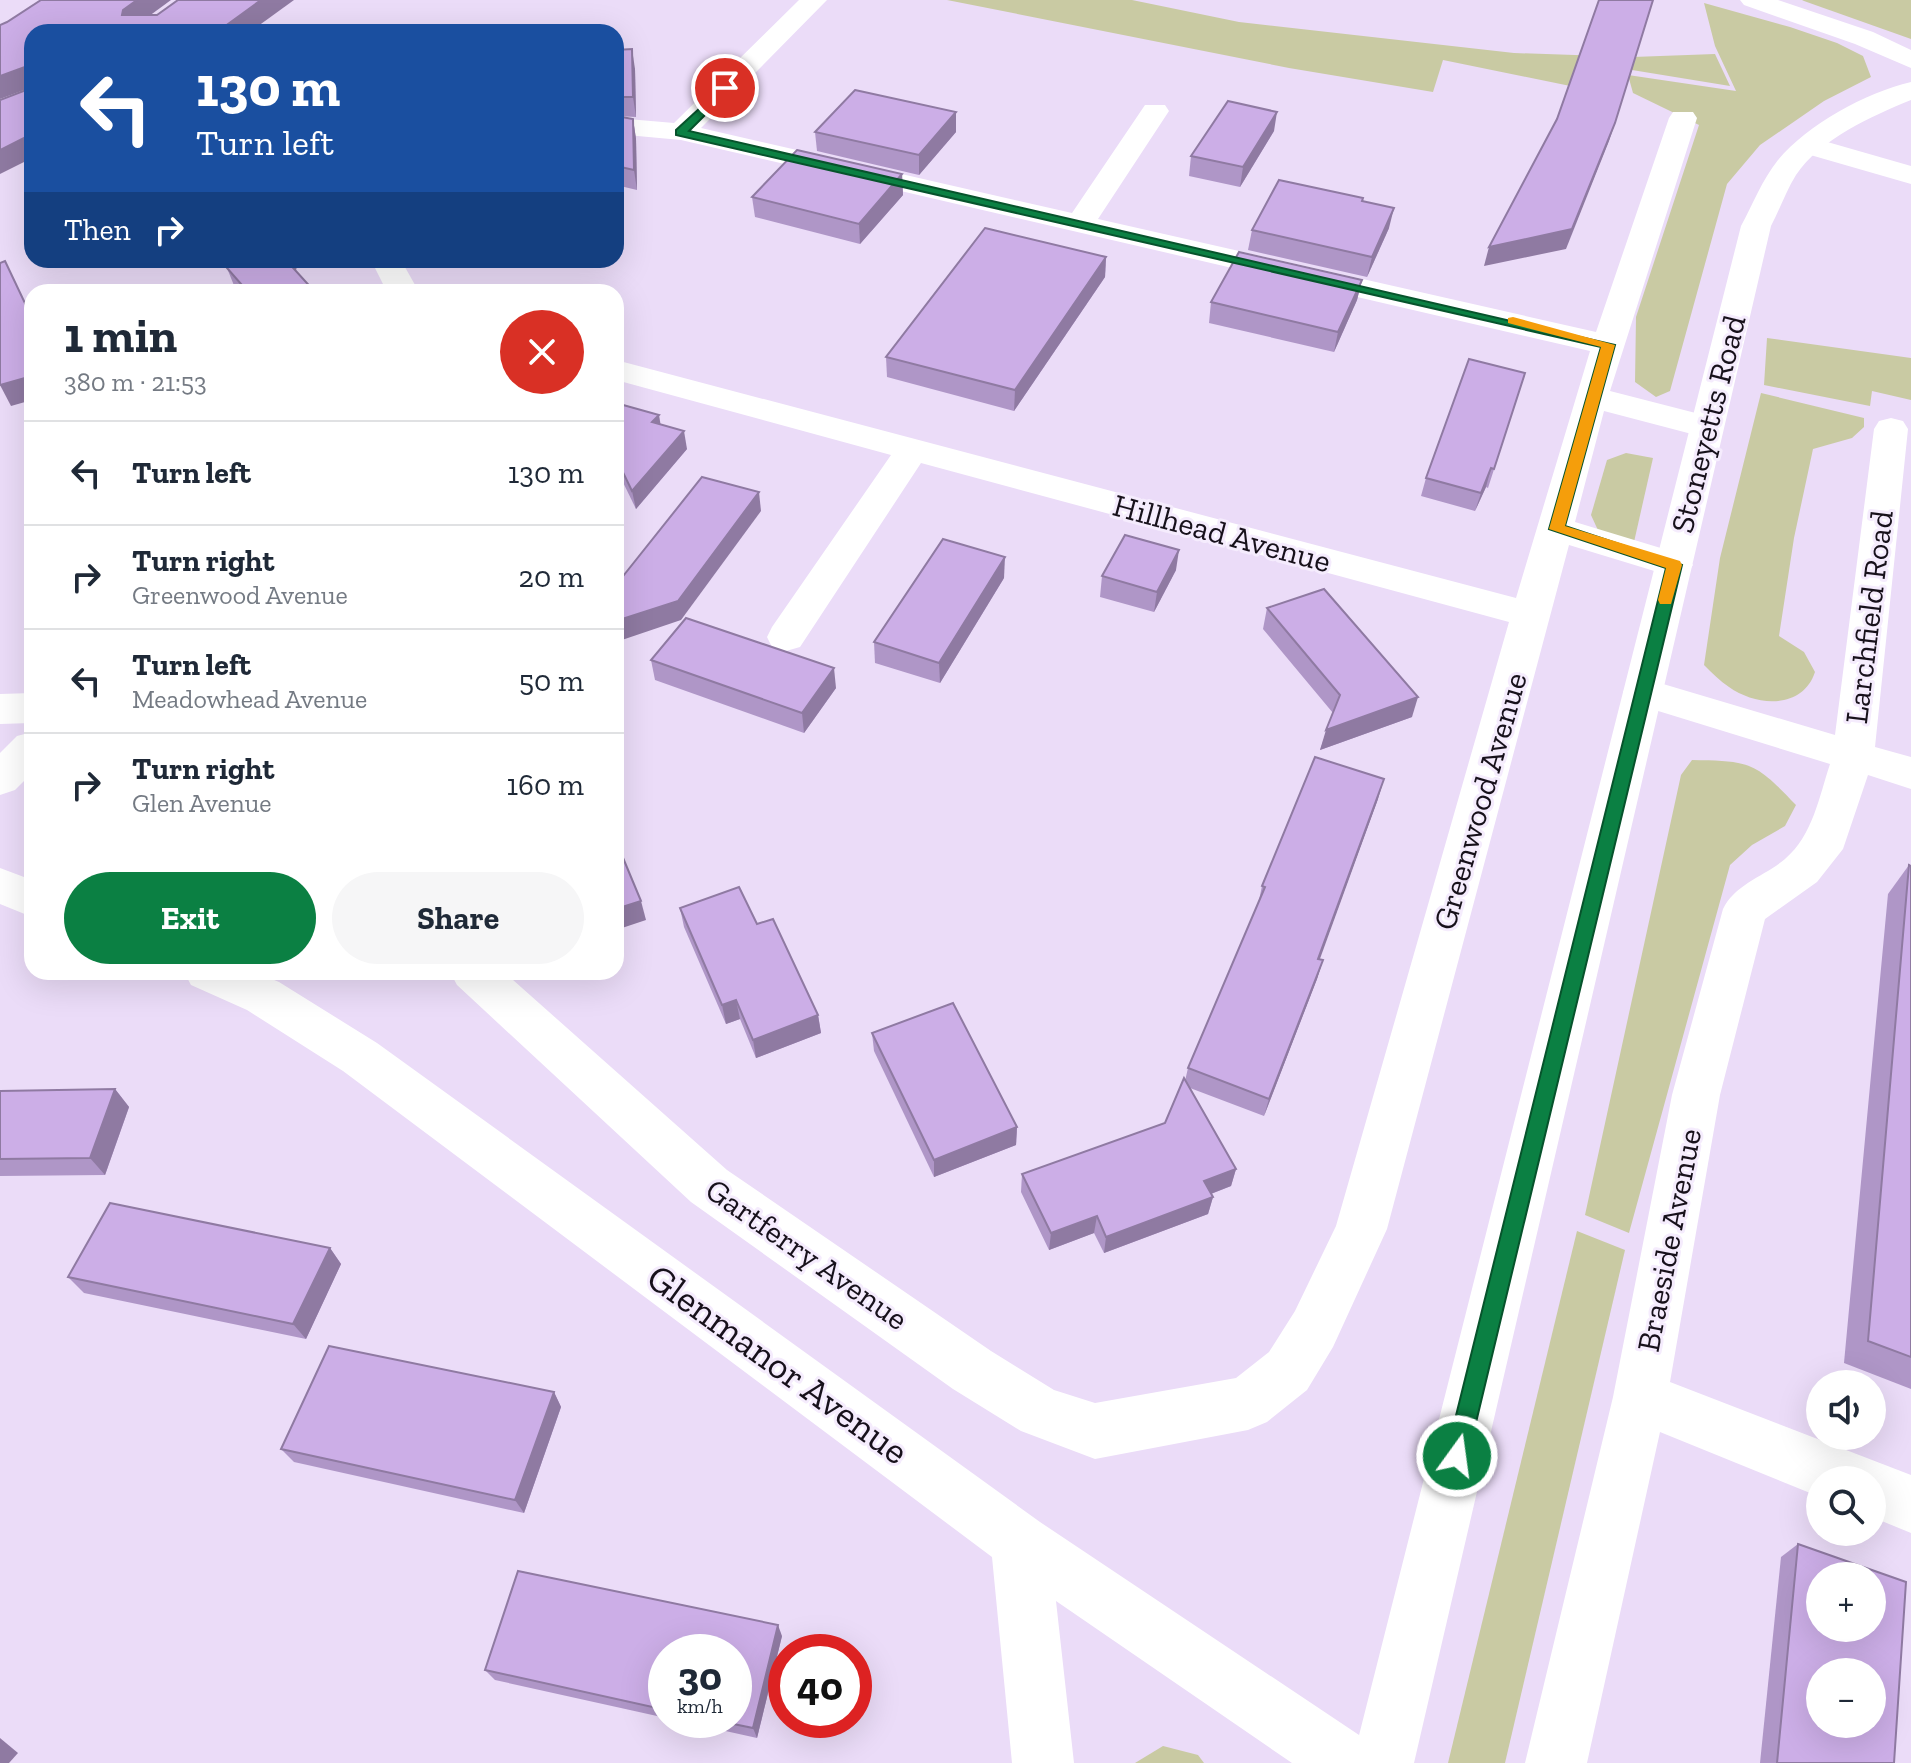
<!DOCTYPE html>
<meta charset="utf-8">
<style>
body{margin:0;font-family:"Zilla Slab",serif;background:#f6f6f7;color:#1f2937;height:100vh;display:flex;flex-direction:column;font-size:30px;white-space:nowrap}
*{box-sizing:border-box;margin:0}
p{font-size:26px;color:#747a83}
.icon{flex:none;width:44px;height:44px;fill:none;stroke:currentColor;stroke-width:2;stroke-linecap:round;stroke-linejoin:round}
.map{position:relative;flex:1;overflow:hidden}
.panel{position:absolute;left:24px;top:284px;width:600px;height:696px;display:flex;flex-direction:column;background:#fff;border-radius:24px;box-shadow:0 8px 32px #0002}
.panel>*{flex:none}
.hud{position:absolute;left:24px;top:24px;width:600px;height:244px;border-radius:24px;box-shadow:0 8px 32px #0002;background:#1a4fa0;color:#fff;overflow:hidden}
.tools{position:absolute;left:1806px;top:1370px;display:grid;gap:16px}
.tools a{display:grid;place-items:center;width:80px;height:80px;border-radius:50%;background:#fff;box-shadow:0 8px 32px #0002;font-size:40px}
.speed{position:absolute;left:648px;top:1634px;display:flex;gap:16px;font-size:40px;font-weight:700;text-align:center}
.speed>*{display:grid;place-content:center;width:104px;height:104px;border-radius:50%;background:#fff;box-shadow:0 8px 32px #0002;line-height:1}
.speed small{font-size:20px;font-weight:400}
.speed .limit{border:12px solid #d22;background:#fff;color:#111}
.pin{position:absolute;display:grid;place-items:center;width:68px;height:68px;color:#fff;margin:-34px;border:4px solid #fff;border-radius:50%;box-shadow:0 2px 8px #0007}
.me{position:absolute;width:88px;margin:-44px;rotate:14deg;stroke-linejoin:round;filter:drop-shadow(0 0 6px #0008)}
.turn{display:flex;align-items:center;gap:28px;height:168px;padding:0 40px;font-size:36px}
.turn .icon{width:104px;height:104px;stroke-width:2.5}
.turn b{display:block;font-size:56px;line-height:68px}
.then{display:flex;align-items:center;height:76px;padding:0 40px;background:#0003;gap:16px;font-size:30px}
.round{display:grid;place-items:center;flex:none;width:84px;height:84px;border-radius:42px;background:#f6f6f7}
.head{display:flex;align-items:center;justify-content:space-between;height:136px;padding:0 40px}
h1{font-size:48px;font-weight:700;line-height:60px}
.action{display:flex;gap:16px;margin-top:auto;padding:16px 40px}
.action a{flex:1;height:92px;border-radius:48px;background:#0b8043;color:#fff;font-size:32px;font-weight:700;line-height:92px;text-align:center}
.action a+a{background:#f6f6f7;color:#1f2937}
ul{padding:0;list-style:none}
li{display:flex;align-items:center;gap:24px;height:104px;padding:0 40px;border-top:2px solid #e0e1e3}
li div{flex:1}
li b{display:block;font-size:30px}
li em{font-style:normal}
.map>svg:first-child{display:block}
.green{fill:#c9caa3}
.lines{fill:none;stroke-linecap:round;stroke-linejoin:round}
.minor{fill:#fff;fill-rule:evenodd}
.tertiary{fill:#fff;fill-rule:evenodd}
.wall{fill:#af96c7}
.shaded-wall{fill:#8f7aa2}
.building{fill:#ccaee7;stroke:#8f7aa2;stroke-width:2;fill-rule:evenodd}
.route{fill:#0b8043;stroke:#07532c;stroke-width:2}
.slow{fill:#f59e0b}
.labels{text-anchor:middle;stroke-width:6;stroke-linejoin:round;paint-order:stroke}
.street-label{font-size:32px;fill:#17111b;stroke:#f5ecfd}
.near-street-label{font-size:38px;fill:#17111b;stroke:#f5ecfd}
</style>
<div class="map">
<svg width="1911" height="1763" viewBox="0 0 1911 1763">
<rect width="100%" height="100%" fill="#ebdcf8"/>
<g class="green">
<path d="M 947,0 L 1132,0 L 1239,22 L 1514,53 L 1633,57 L 1715,54 L 1730,86 L 1632,70 L 1619,73 L 1624,97 L 1443,60 L 1433,92 L 1289,68 Z"/>
<path d="M 1802,0 L 1911,0 L 1911,39 L 1804,1 Z"/>
<path d="M 1704,3 L 1790,27 L 1837,43 L 1863,56 L 1871,77 L 1824,101 L 1760,145 L 1727,184 L 1670,391 L 1656,397 L 1635,382 L 1636,317 L 1699,125 L 1633,93 L 1628,75 L 1736,91 L 1715,46 Z"/>
<path d="M 1767,338 L 1911,358 L 1911,400 L 1872,391 L 1870,406 L 1764,385 Z"/>
<path d="M 1761,393 L 1864,418 L 1864,427 L 1852,438 L 1813,449 L 1794,538 L 1779,636 L 1804,652 L 1815,672 C 1803,709 1757,707 1729,687 C 1720,681 1712,673 1704,665 L 1720,558 Z"/>
<path d="M 1626,453 L 1653,458 L 1634,542 L 1602,539 L 1591,515 L 1607,460 Z"/>
<path d="M 1692,760 C 1751,761 1755,762 1796,805 L 1785,826 L 1752,845 L 1730,865 L 1629,1233 L 1585,1215 L 1681,775 Z"/>
<path d="M 1577,1231 L 1625,1250 L 1505,1763 L 1448,1763 Z"/>
<path d="M 1163,1746 L 1198,1755 L 1204,1763 L 1135,1763 Z"/>
</g>
<g class="lines">
<g class="minor">
<path d="M 799,0 L 827,0 L 701,128 L 1072,213 L 1145,105 L 1165,105 L 1169,111 L 1098,219 L 1596,332 L 1669,118 L 1673,112 L 1693,112 L 1697,118 L 1610,391 L 1719,419 L 1724,427 L 1719,435 L 1707,438 L 1604,411 L 1575,522 L 1687,556 L 1693,565 L 1687,574 L 1674,577 L 1569,545 L 1387,1229 L 1333,1347 L 1307,1390 L 1267,1422 L 1248,1430 L 1095,1459 L 1021,1431 L 953,1389 L 691,1202 L 457,985 L 450,972 L 504,972 L 727,1170 L 991,1351 L 1054,1390 L 1095,1403 L 1236,1378 L 1269,1352 L 1295,1311 L 1336,1226 L 1509,622 L 921,463 L 800,647 L 786,651 L 772,647 L 767,637 L 772,627 L 891,455 L 616,380 L 616,360 L 1516,598 L 1590,351 L 681,140 L 616,134 L 616,118 L 674,123 Z"/>
<path d="M 1740,0 L 1778,0 L 1873,32 L 1911,50 L 1911,68 L 1855,44 L 1744,5 Z"/>
<path d="M 1810,137 L 1911,166 L 1911,184 L 1800,152 L 1796,146 L 1800,140 Z"/>
<path d="M 371,260 L 401,260 L 419,292 L 387,292 Z"/>
<path d="M 1891,418 L 1903,421 L 1908,429 L 1875,747 L 1911,757 L 1911,789 L 1868,775 L 1843,849 L 1817,882 L 1765,919 L 1720,1095 L 1670,1382 L 1911,1475 L 1911,1533 L 1872,1517 L 1872,1480 L 1820,1480 L 1820,1497 L 1660,1432 L 1587,1763 L 1525,1763 L 1613,1397 L 1672,1095 L 1723,909 C 1735,884 1765,876 1785,859 C 1813,835 1819,797 1830,764 L 1629,702 L 1623,692 L 1629,682 L 1643,678 L 1835,735 L 1874,429 L 1879,421 Z"/>
<path d="M 32,693 L 32,723 L 0,724 L 0,694 Z"/>
<path d="M 32,732 L 32,773 L 15,790 L 0,795 L 0,753 L 17,736 Z"/>
<path d="M 0,868 L 32,880 L 32,917 L 0,904 Z"/>
<path d="M 184,972 L 255,972 L 279,982 L 377,1043 L 1040,1522 L 1368,1741 L 1377,1763 L 1292,1763 L 1056,1601 L 1074,1763 L 1012,1763 L 992,1557 L 343,1071 L 247,1010 L 191,985 Z"/>
</g>
<path class="tertiary" d="M 1911,82 L 1911,100 C 1872,116 1820,139 1796,175 C 1786,191 1780,209 1771,226 L 1414,1763 L 1352,1763 L 1741,226 C 1753,204 1762,180 1778,160 C 1808,124 1865,93 1911,82 Z"/>
</g>
<g class="wall">
<path d="M 616,50 L 635,69 L 636,117 L 617,116 L 633,119 L 636,139 L 637,190 L 616,185 Z"/>
<path d="M 1274,131 L 1240,187 L 1189,176 L 1191,156 Z"/>
<path d="M 815,132 L 956,132 L 919,175 L 817,151 Z"/>
<path d="M 902,174 L 903,195 L 860,244 L 755,217 L 752,197 Z"/>
<path d="M 1363,201 L 1389,228 L 1367,277 L 1248,250 L 1252,230 Z"/>
<path d="M 1106,257 L 1105,277 L 1014,411 L 887,377 L 886,357 Z"/>
<path d="M 227,268 L 296,271 L 315,292 L 238,292 L 235,288 Z"/>
<path d="M 1362,280 L 1357,300 L 1334,352 L 1209,323 L 1211,302 Z"/>
<path d="M 1525,373 L 1488,488 L 1486,487 L 1475,511 L 1421,496 L 1426,478 Z"/>
<path d="M 616,403 L 660,425 L 687,449 L 636,509 L 616,468 Z"/>
<path d="M 1176,570 L 1154,612 L 1100,597 L 1102,576 Z"/>
<path d="M 1004,578 L 940,683 L 875,663 L 874,642 Z"/>
<path d="M 1267,608 L 1412,717 L 1320,750 L 1333,713 L 1263,629 Z"/>
<path d="M 651,660 L 836,688 L 804,733 L 655,680 Z"/>
<path d="M 1378,799 L 1319,959 L 1323,960 L 1317,979 L 1264,1116 L 1190,1088 L 1236,1169 L 1231,1186 L 1211,1194 L 1213,1197 L 1208,1214 L 1104,1253 L 1094,1233 L 1049,1250 L 1021,1192 L 1022,1174 L 1165,1123 L 1185,1081 L 1188,1068 L 1258,905 L 1262,886 Z"/>
<path d="M 1909,865 L 1911,866 L 1911,1389 L 1844,1363 L 1888,894 Z"/>
<path d="M 680,908 L 757,924 L 818,1015 L 821,1033 L 756,1058 L 740,1019 L 726,1024 L 684,927 Z"/>
<path d="M 872,1033 L 1017,1127 L 1016,1145 L 934,1177 L 874,1051 Z"/>
<path d="M 115,1089 L 129,1107 L 105,1175 L 0,1176 L 0,1091 Z"/>
<path d="M 330,1248 L 341,1264 L 306,1339 L 84,1293 L 68,1277 Z"/>
<path d="M 554,1392 L 561,1407 L 524,1513 L 294,1462 L 281,1449 Z"/>
<path d="M 1798,1544 L 1894,1763 L 1760,1763 L 1781,1557 Z"/>
<path d="M 782,1636 L 757,1738 L 676,1720 L 734,1720 L 666,1652 L 666,1718 L 495,1680 L 485,1670 Z"/>
</g>
<g class="shaded-wall">
<path d="M 137,0 L 171,0 L 130,30 L 122,15 L 123,10 Z"/>
<path d="M 261,0 L 294,0 L 250,32 L 217,32 Z"/>
<path d="M 632,49 L 635,69 L 636,117 L 633,97 Z"/>
<path d="M 25,67 L 32,87 L 0,99 L 0,76 Z"/>
<path d="M 956,112 L 956,132 L 919,175 L 919,155 Z"/>
<path d="M 1277,112 L 1274,131 L 1240,187 L 1243,167 Z"/>
<path d="M 633,119 L 636,139 L 637,190 L 634,170 Z"/>
<path d="M 1615,123 L 1609,141 L 1566,249 L 1484,266 L 1489,247 Z"/>
<path d="M 32,134 L 32,158 L 0,174 L 0,150 Z"/>
<path d="M 902,174 L 903,195 L 860,244 L 859,224 Z"/>
<path d="M 1394,208 L 1389,228 L 1367,277 L 1372,257 Z"/>
<path d="M 1106,257 L 1105,277 L 1014,411 L 1015,390 Z"/>
<path d="M 286,260 L 299,260 L 293,280 Z"/>
<path d="M 1362,280 L 1357,300 L 1334,352 L 1338,332 Z"/>
<path d="M 32,376 L 32,400 L 11,406 L 0,385 Z"/>
<path d="M 659,415 L 662,433 L 652,422 Z"/>
<path d="M 684,431 L 687,449 L 636,509 L 632,491 Z"/>
<path d="M 1491,468 L 1486,487 L 1475,511 L 1481,493 Z"/>
<path d="M 759,492 L 761,511 L 681,620 L 616,642 L 616,621 Z"/>
<path d="M 1179,550 L 1176,570 L 1154,612 L 1157,592 Z"/>
<path d="M 1005,557 L 1004,578 L 940,683 L 939,663 Z"/>
<path d="M 834,668 L 836,688 L 804,733 L 802,713 Z"/>
<path d="M 1418,697 L 1412,717 L 1320,750 L 1326,730 Z"/>
<path d="M 1384,779 L 1378,799 L 1313,978 L 1318,959 Z"/>
<path d="M 641,901 L 646,920 L 616,930 L 616,909 Z"/>
<path d="M 1323,960 L 1317,979 L 1264,1116 L 1269,1099 Z"/>
<path d="M 736,1000 L 740,1019 L 726,1024 L 722,1005 Z"/>
<path d="M 818,1015 L 821,1033 L 756,1058 L 753,1040 Z"/>
<path d="M 115,1089 L 129,1107 L 105,1175 L 90,1158 Z"/>
<path d="M 1017,1127 L 1016,1145 L 934,1177 L 934,1160 Z"/>
<path d="M 1236,1169 L 1231,1186 L 1200,1198 L 1204,1181 Z"/>
<path d="M 1213,1197 L 1208,1214 L 1104,1253 L 1106,1237 Z"/>
<path d="M 1097,1216 L 1094,1233 L 1049,1250 L 1051,1233 Z"/>
<path d="M 330,1248 L 341,1264 L 306,1339 L 293,1324 Z"/>
<path d="M 554,1392 L 561,1407 L 524,1513 L 515,1500 Z"/>
<path d="M 778,1625 L 782,1636 L 757,1738 L 753,1728 Z"/>
<path d="M 0,1738 L 18,1753 L 9,1763 L 0,1763 Z"/>
</g>
<g class="building">
<path d="M 41,0 L 137,0 L 123,10 L 122,15 L 157,15 L 178,0 L 261,0 L 217,32 L 32,32 L 32,134 L 0,150 L 0,100 L 26,90 L 25,67 L 0,76 L 0,25 L 7,22 Z"/>
<path d="M 1599,0 L 1653,0 L 1615,123 L 1572,229 L 1489,247 L 1557,119 Z"/>
<path d="M 632,49 L 633,97 L 616,97 L 616,50 Z"/>
<path d="M 855,90 L 956,112 L 919,155 L 815,132 Z"/>
<path d="M 1228,101 L 1277,112 L 1243,167 L 1191,156 Z"/>
<path d="M 616,116 L 633,119 L 634,170 L 616,166 Z"/>
<path d="M 797,150 L 902,174 L 859,224 L 752,197 Z"/>
<path d="M 1279,180 L 1363,198 L 1362,201 L 1394,208 L 1372,257 L 1252,230 Z"/>
<path d="M 985,228 L 1106,257 L 1015,390 L 886,357 Z"/>
<path d="M 1239,252 L 1362,280 L 1338,332 L 1211,302 Z"/>
<path d="M 230,260 L 286,260 L 315,292 L 248,292 L 227,268 Z"/>
<path d="M 5,261 L 32,318 L 32,376 L 0,385 L 0,263 Z"/>
<path d="M 1469,359 L 1525,373 L 1494,469 L 1491,468 L 1481,493 L 1426,478 Z"/>
<path d="M 616,403 L 659,415 L 652,422 L 684,431 L 632,491 L 616,458 Z"/>
<path d="M 702,477 L 759,492 L 678,601 L 616,621 L 616,585 Z"/>
<path d="M 1125,535 L 1179,550 L 1157,592 L 1102,576 Z"/>
<path d="M 943,539 L 1005,557 L 939,663 L 874,642 Z"/>
<path d="M 1324,589 L 1418,697 L 1326,730 L 1340,695 L 1267,608 Z"/>
<path d="M 686,618 L 834,668 L 802,713 L 651,660 Z"/>
<path d="M 1315,757 L 1384,779 L 1318,959 L 1323,960 L 1269,1099 L 1188,1068 L 1265,887 L 1262,886 Z"/>
<path d="M 616,841 L 641,901 L 616,909 Z"/>
<path d="M 1909,865 L 1911,866 L 1911,1357 L 1868,1341 Z"/>
<path d="M 739,887 L 757,924 L 773,919 L 818,1015 L 753,1040 L 736,1000 L 722,1005 L 680,908 Z"/>
<path d="M 953,1003 L 1017,1127 L 934,1160 L 872,1033 Z"/>
<path d="M 1184,1078 L 1236,1169 L 1204,1181 L 1213,1197 L 1106,1237 L 1097,1216 L 1051,1233 L 1022,1174 L 1165,1123 Z"/>
<path d="M 115,1089 L 90,1158 L 0,1159 L 0,1091 Z"/>
<path d="M 110,1203 L 330,1248 L 293,1324 L 68,1277 Z"/>
<path d="M 329,1346 L 554,1392 L 515,1500 L 281,1449 Z"/>
<path d="M 1798,1544 L 1906,1582 L 1894,1763 L 1777,1763 ZM 1820,1576 L 1872,1576 L 1872,1628 L 1820,1628 ZM 1820,1672 L 1872,1672 L 1872,1724 L 1820,1724 Z"/>
<path d="M 518,1571 L 778,1625 L 753,1728 L 714,1720 L 734,1720 L 734,1652 L 666,1652 L 666,1710 L 485,1670 Z"/>
</g>
<path class="route" d="M 725,85 L 729,91 L 689,131 L 1615,345 L 1565,526 L 1682,565 L 1466,1464 L 1457,1468 L 1449,1464 L 1446,1456 L 1666,568 L 1549,529 L 1601,347 L 676,135 L 676,130 Z"/>
<path class="slow" d="M 1513,317 L 1615,345 L 1565,526 L 1680,561 L 1682,565 L 1671,604 L 1660,604 L 1658,600 L 1666,568 L 1549,529 L 1601,347 L 1508,323 L 1508,318 Z"/>
<g class="labels">
<g class="street-label">
<text transform="translate(1708 424) rotate(-76)" y="11">Stoneyetts Road</text>
<text transform="translate(1222 533) rotate(15)" y="11">Hillhead Avenue</text>
<text transform="translate(1869 617) rotate(-83)" y="11">Larchfield Road</text>
<text transform="translate(1480 801) rotate(-74)" y="11">Greenwood Avenue</text>
<text transform="translate(1669 1240) rotate(-79)" y="11">Braeside Avenue</text>
<text transform="translate(807 1254) rotate(35)" y="11">Gartferry Avenue</text>
</g>
<g class="near-street-label">
<text transform="translate(778 1364) rotate(36)" y="13">Glenmanor Avenue</text>
</g>
</g>
</svg>
<div class="tools">
<a><svg class="icon" aria-label="sound" viewBox="0 0 24 24"><path d="M4 9h4l5-4v14l-5-4H4zM17 9q2 3 0 6"/></svg></a>
<a><svg class="icon" aria-label="search" viewBox="0 0 24 24"><circle cx="10" cy="10" r="6"/><path d="M15 15l6 6"/></svg></a>
<a>+</a>
<a>−</a>
</div>
<div class="speed"><div>30<small>km/h</small></div><div class="limit">40</div></div>
<div class="pin" style="left:725px;top:88px;background:#d93025"><svg class="icon" aria-label="arrive" viewBox="0 0 24 24"><path d="M6 21V4h12l-3 4 3 4H6"/></svg></div>
<svg class="me" style="left:1457px;top:1456px" viewBox="-20 -20 40 40"><circle r="17" fill="#0b8043" stroke="#fff" stroke-width="3"/><path d="M0-11L8 9 0 5-8 9z" fill="#fff"/></svg>
<div class="hud">
<div class="turn"><svg class="icon" aria-label="left" viewBox="0 0 24 24"><path d="M17 20v-9H6M10 6l-5 5 5 5"/></svg><div><b>130 m</b>Turn left</div></div>
<div class="then">Then<svg class="icon" aria-label="right" viewBox="0 0 24 24"><path d="M7 20v-9h11M14 6l5 5-5 5"/></svg></div>
</div>
<section class="panel">
<div class="head"><div><h1>1 min</h1><p>380 m · 21:53</p></div><a class="round" style="background:#d93025;color:#fff"><svg class="icon" aria-label="close" viewBox="0 0 24 24"><path d="M6 6l12 12M18 6L6 18"/></svg></a></div>
<ul>
<li><svg class="icon" aria-label="left" viewBox="0 0 24 24"><path d="M17 20v-9H6M10 6l-5 5 5 5"/></svg><div><b>Turn left</b></div><em>130 m</em></li>
<li><svg class="icon" aria-label="right" viewBox="0 0 24 24"><path d="M7 20v-9h11M14 6l5 5-5 5"/></svg><div><b>Turn right</b><p>Greenwood Avenue</p></div><em>20 m</em></li>
<li><svg class="icon" aria-label="left" viewBox="0 0 24 24"><path d="M17 20v-9H6M10 6l-5 5 5 5"/></svg><div><b>Turn left</b><p>Meadowhead Avenue</p></div><em>50 m</em></li>
<li><svg class="icon" aria-label="right" viewBox="0 0 24 24"><path d="M7 20v-9h11M14 6l5 5-5 5"/></svg><div><b>Turn right</b><p>Glen Avenue</p></div><em>160 m</em></li>
</ul>
<div class="action"><a>Exit</a><a>Share</a></div>
</section>
</div>
